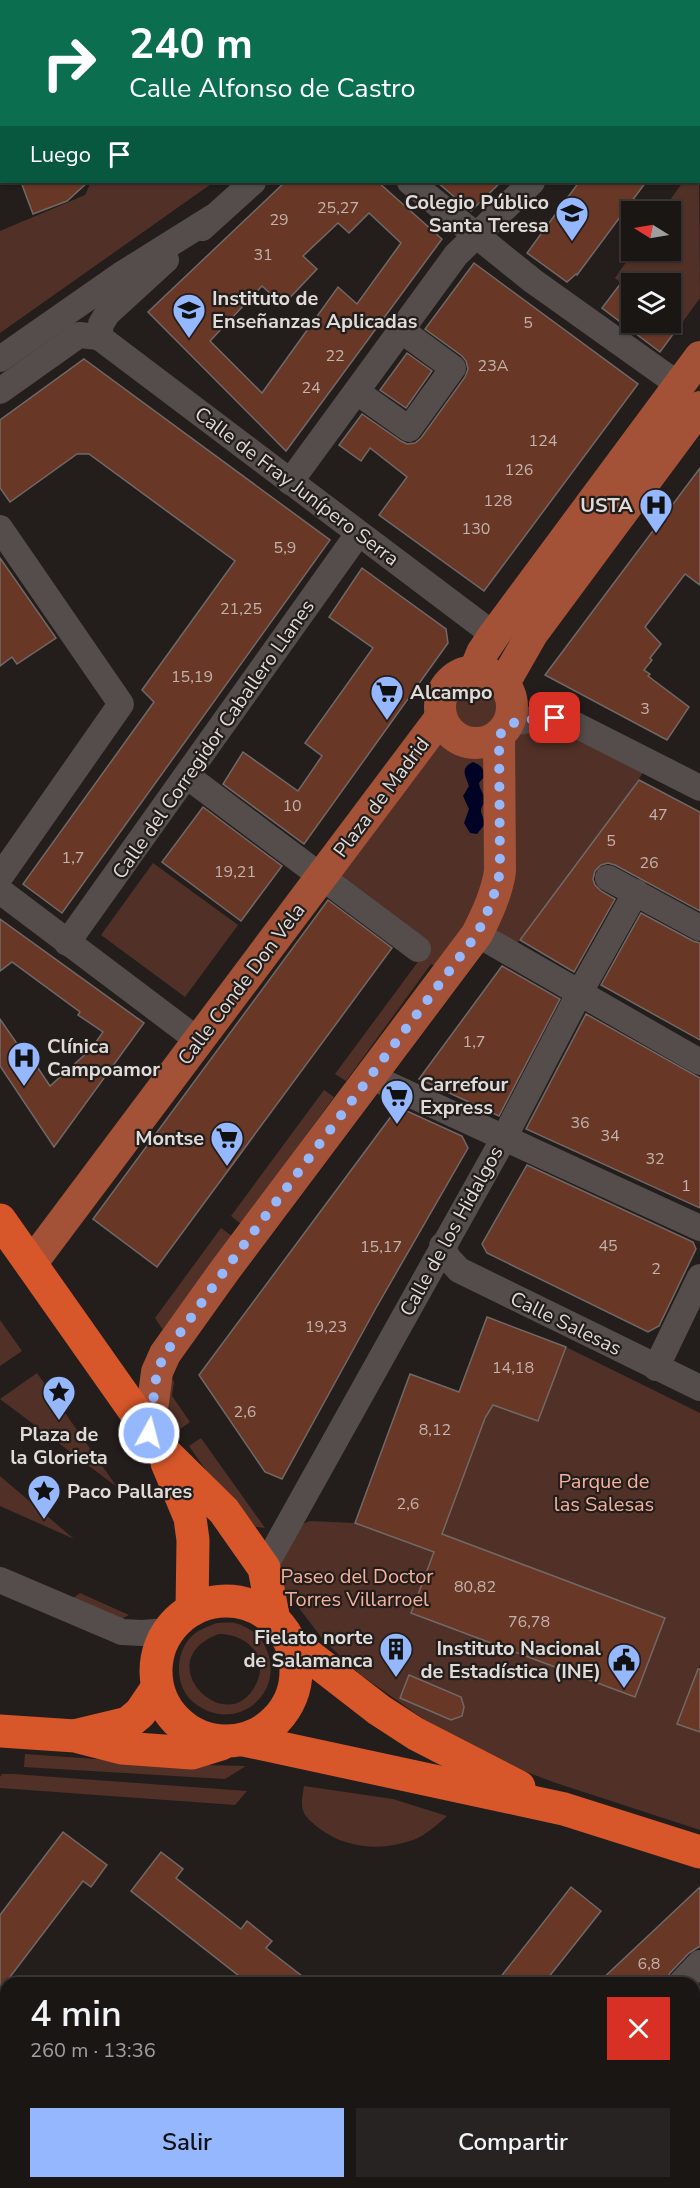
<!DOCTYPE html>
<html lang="es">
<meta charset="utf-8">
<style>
body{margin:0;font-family:"Nunito Sans",sans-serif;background:#272322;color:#f1f3f6;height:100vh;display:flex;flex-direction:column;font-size:22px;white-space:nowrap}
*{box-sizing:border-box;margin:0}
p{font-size:20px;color:#9f9fa0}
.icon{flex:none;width:33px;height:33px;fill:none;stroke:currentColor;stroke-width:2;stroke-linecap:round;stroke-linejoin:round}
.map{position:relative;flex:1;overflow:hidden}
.details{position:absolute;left:0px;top:1977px;width:700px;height:212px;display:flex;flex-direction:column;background:#1a1614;border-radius:18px 18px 0 0;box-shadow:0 2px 4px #0004,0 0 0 2px #383534}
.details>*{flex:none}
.guide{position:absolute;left:0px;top:0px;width:700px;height:183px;box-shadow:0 2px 4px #0004,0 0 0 2px #383534;background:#0b6e4f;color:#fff;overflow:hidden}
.needle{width:39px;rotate:281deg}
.buttons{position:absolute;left:621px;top:201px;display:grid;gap:12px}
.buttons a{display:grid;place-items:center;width:60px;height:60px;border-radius:0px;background:#1a1614;box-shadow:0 2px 4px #0004,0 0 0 2px #383534;font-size:30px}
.pin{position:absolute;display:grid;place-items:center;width:51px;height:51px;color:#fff;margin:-26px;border-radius:12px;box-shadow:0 3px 9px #0006}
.me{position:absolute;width:66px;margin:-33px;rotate:7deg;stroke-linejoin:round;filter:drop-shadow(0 0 4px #0008)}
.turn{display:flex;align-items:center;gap:21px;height:126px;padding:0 30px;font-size:27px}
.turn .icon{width:78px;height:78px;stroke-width:2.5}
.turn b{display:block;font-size:42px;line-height:51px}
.then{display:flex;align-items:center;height:57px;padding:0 30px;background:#0003;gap:12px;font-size:22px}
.round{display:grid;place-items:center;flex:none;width:63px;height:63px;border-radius:0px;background:#272322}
.headline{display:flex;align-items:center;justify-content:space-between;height:102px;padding:0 30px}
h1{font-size:36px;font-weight:600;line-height:45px}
.cta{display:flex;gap:12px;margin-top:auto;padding:12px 30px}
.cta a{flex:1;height:69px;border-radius:0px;background:#94b7fd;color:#111;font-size:24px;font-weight:600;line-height:69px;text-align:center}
.cta a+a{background:#272322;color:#f1f3f6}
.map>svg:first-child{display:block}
.green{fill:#513127;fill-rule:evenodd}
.water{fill:#000326}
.building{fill:#693726;stroke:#706967;stroke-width:1.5;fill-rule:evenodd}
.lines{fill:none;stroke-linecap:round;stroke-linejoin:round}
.minor{stroke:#544d4b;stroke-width:26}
.major{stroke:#a35237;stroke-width:32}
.highway{stroke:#d7562a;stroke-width:33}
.route{stroke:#94b7fd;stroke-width:10;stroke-dasharray:0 18}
.labels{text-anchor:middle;stroke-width:4.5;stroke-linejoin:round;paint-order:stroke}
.number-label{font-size:16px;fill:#c2b2ac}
.poi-label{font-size:20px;font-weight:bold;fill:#dfdbd9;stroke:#231d1b;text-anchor:end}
.street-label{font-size:20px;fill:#dfdbd9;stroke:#231d1b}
.park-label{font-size:20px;fill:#f5b19b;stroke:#231d1b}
</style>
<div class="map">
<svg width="700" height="2188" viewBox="0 0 700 2188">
<rect width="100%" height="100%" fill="#231d1b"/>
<g class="green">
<path d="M 118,0 L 225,0 L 226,1 L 118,2 Z"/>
<path d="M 699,168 L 700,298 L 679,327 L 671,321 L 670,284 L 632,284 L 631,291 L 615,278 L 634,251 L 670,250 L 670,212 L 662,211 L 683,182 L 699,182 Z"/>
<path d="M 91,182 L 214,182 L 0,333 L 0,231 L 85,195 Z"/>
<circle cx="475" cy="707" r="24"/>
<path d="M 545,717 L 650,763 L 597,838 L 517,943 L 477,934 L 448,972 L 431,964 L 346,1081 L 335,1074 L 420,959 L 394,945 L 329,898 L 321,876 L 446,728 C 451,734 457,739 465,742 C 487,749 524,726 545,717 Z"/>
<path d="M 153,863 L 238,925 L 185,997 L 101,935 Z"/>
<path d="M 324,1090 L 334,1097 L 241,1224 L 231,1216 Z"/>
<path d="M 221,1228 L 232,1236 L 163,1330 L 155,1318 Z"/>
<path d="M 0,1320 L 22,1351 L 0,1366 Z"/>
<path d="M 566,1347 L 700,1413 L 700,1665 L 678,1724 L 700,1732 L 700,1830 L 553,1782 L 519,1769 L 439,1730 L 361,1675 L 324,1641 L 283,1587 L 279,1564 L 298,1526 L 310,1521 L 355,1523 L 435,1552 L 412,1613 L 635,1697 L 664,1617 L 442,1534 L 490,1404 L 538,1421 Z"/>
<path d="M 37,1373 L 117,1487 L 0,1399 Z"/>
<path d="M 169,1374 L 174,1382 L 172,1396 L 190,1422 L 179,1430 C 165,1406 167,1401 169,1374 Z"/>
<path d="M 201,1438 L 265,1528 L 250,1526 L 239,1518 L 189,1446 Z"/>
<path d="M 0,1476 L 74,1539 L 0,1506 Z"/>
<path d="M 80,1593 L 129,1615 L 117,1621 L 69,1601 Z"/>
<path d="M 217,1623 C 222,1623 229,1622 235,1623 C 247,1626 258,1634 264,1644 C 290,1692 235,1737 193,1702 C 175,1687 175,1656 189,1639 C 197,1630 206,1627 217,1623 ZM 219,1634 C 245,1634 269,1654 257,1682 C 230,1744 145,1661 219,1634 Z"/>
<path d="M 25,1754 L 165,1764 L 246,1766 L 225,1779 L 24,1767 Z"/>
<path d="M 2,1774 L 13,1774 L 247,1791 L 235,1805 L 0,1788 L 0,1777 Z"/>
<path d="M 304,1786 L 393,1799 L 447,1816 C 437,1825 426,1835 413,1840 C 382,1851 347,1849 320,1829 C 315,1825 307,1819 304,1813 C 300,1805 303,1794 304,1786 Z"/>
</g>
<path class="water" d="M 473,762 C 481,765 484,768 484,777 L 479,783 C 480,791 485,794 485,802 C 477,812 483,813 485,824 L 477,834 L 470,833 L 464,823 L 469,809 L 463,796 L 469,786 C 465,775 460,768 473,762 Z"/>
<g class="building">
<path d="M 21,182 L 88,182 L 67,201 L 33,214 Z"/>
<path d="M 285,182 L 378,182 L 442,239 L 286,451 L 148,312 ZM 369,213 L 401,243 L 357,304 L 338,287 L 262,393 L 210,341 L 262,286 L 283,305 L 317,269 L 303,256 L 338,223 L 349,233 Z"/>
<path d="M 437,182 L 501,182 L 471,211 Z"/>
<path d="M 579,182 L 646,182 L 577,275 L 576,274 L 567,282 L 527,253 Z"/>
<path d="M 474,263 L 638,384 L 484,591 L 379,515 L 407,477 L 370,448 L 361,461 L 339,445 L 362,414 L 401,441 L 407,444 L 415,443 L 421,438 L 465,377 L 468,369 L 466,361 L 462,356 L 425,329 Z"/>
<path d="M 621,283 L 632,291 L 632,322 L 682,322 L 660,352 L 602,308 Z"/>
<path d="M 407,353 L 432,371 L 406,408 L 380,390 Z"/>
<path d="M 84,359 L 330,540 L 62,913 L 23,884 L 154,702 L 142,690 L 235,561 L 89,454 L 77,454 L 10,502 L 0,488 L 0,420 Z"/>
<path d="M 700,468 L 700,585 L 685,574 L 645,627 L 661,644 L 650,658 L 652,660 L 644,670 L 650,674 L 648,676 L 689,707 L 667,740 L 545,675 Z"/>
<path d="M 0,558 L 56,638 L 17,664 L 12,657 L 0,666 Z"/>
<path d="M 362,568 L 446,629 L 448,643 L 304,844 L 223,784 L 243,752 L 298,791 L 322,756 L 305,743 L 373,648 L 329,617 Z"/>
<path d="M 639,780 L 700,812 L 700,911 L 615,865 L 608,863 L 601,865 L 595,871 L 593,879 L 595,885 L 601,891 L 615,899 L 574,972 L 520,940 Z"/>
<path d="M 203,807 L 282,866 L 241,921 L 162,862 Z"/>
<path d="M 328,900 L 392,948 L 157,1267 L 93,1219 Z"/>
<path d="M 641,913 L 693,941 L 700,943 L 700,1040 L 601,985 Z"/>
<path d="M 0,919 L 144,1023 L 54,1147 L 0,1066 L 0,1019 L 29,1061 L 32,1059 L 50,1086 L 91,1049 L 103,1032 L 78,1015 L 80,1012 L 12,962 L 0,971 Z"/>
<path d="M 502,966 L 560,999 L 499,1116 L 419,1079 Z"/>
<path d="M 586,1014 L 700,1078 L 700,1208 L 526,1129 Z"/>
<path d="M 398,1107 L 462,1136 L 468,1148 L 376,1308 L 282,1479 L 265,1472 L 199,1375 Z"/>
<path d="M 527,1165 L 693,1242 L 696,1249 L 659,1326 L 648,1332 L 487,1253 L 482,1244 Z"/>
<path d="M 487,1317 L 566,1347 L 538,1421 L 493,1405 L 485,1418 L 442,1534 L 665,1618 L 635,1697 L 411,1613 L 434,1552 L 355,1523 L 410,1374 L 459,1392 Z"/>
<path d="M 698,1669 L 700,1669 L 700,1732 L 677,1724 Z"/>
<path d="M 409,1675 L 461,1697 L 464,1707 L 462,1716 L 451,1720 L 400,1698 Z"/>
<path d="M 63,1832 L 107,1865 L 91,1887 L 83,1881 L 0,1990 L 0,1915 Z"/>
<path d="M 161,1852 L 183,1869 L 176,1878 L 241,1929 L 247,1921 L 272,1941 L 266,1948 L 311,1983 L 248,1983 L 131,1891 Z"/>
<path d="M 571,1887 L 601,1911 L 544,1983 L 496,1983 Z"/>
<path d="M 700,1887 L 700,1946 L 689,1953 L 670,1973 L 665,1983 L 598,1983 Z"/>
</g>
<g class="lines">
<g class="minor">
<path d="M 265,0 L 266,2"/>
<path d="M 596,0 L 597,2"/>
<path d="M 446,2 L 448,0"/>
<path d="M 699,28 L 700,27"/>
<path d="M 410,182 L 533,281 L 679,385"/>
<path d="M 202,228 L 253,182"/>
<path d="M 99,337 L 494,635"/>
<path d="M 99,337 L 101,324 L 107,314 L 166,260"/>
<path d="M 0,359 L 122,274 L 213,217"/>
<path d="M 0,391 L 79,335 L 99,337"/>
<path d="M 357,392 L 409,429 L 453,368 L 401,330"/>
<path d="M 290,482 L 456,255 L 532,182"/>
<path d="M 0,528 L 121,704 L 0,877"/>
<path d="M 508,724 L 545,717 L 568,721 L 700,788"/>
<path d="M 187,776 L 418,949"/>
<path d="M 608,878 L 700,928"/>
<path d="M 0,891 L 199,1041"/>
<path d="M 477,934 L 700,1062"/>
<path d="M 67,943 L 358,534"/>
<path d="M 370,1076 L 700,1228"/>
<path d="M 442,1246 L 448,1258 L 459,1270 L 700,1388"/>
<path d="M 656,1368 L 700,1277"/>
<path d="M 264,1568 L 504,1138 L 580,992 L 636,892"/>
<path d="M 0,1580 L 122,1632 L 142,1633 L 168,1631"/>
<path d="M 681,1983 L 700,1963"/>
<path d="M 561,2182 L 565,2188"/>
<path d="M 487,2188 L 492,2182"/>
</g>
<g class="major">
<path d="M 475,670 L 482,653 L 494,635 L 700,357"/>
<circle cx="476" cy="707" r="36"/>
<path d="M 504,683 L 532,634 L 700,407"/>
<path d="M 31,1264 L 441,717"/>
<path d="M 149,1433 L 157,1372 L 165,1354 L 225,1270 L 477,934 C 487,914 497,893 500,871 L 499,736"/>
</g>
<g class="highway">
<path d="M 0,1220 L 162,1450 L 224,1511 L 264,1568 L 274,1620"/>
<path d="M 167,1463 L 190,1518 L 193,1540 L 192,1610"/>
<circle cx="226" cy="1671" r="70"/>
<path d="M 290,1641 L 379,1710 L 416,1734 L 519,1787"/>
<path d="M 0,1731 L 75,1736 L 122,1748 L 192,1753 L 221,1744"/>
<path d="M 78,1735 L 128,1723 L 140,1713 L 157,1688"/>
<path d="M 244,1740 L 564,1809 L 700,1852"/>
</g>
</g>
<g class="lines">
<path class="route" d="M 149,1433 L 157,1371 L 165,1354 L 225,1270 L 477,934 C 487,914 496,893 500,871 L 499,736 L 508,724 L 545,717 L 555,718"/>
</g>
<defs>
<symbol id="school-pin" viewBox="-11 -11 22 30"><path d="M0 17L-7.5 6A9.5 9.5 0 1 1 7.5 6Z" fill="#94b7fd" stroke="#231d1b"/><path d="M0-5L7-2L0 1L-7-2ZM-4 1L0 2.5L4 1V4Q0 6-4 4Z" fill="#111"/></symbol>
<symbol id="hospital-pin" viewBox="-11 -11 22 30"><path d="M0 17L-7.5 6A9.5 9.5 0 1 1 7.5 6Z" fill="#94b7fd" stroke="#231d1b"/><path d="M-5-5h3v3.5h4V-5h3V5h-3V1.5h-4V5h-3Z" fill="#111"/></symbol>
<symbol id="supermarket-pin" viewBox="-11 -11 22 30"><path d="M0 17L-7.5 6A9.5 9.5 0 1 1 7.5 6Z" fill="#94b7fd" stroke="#231d1b"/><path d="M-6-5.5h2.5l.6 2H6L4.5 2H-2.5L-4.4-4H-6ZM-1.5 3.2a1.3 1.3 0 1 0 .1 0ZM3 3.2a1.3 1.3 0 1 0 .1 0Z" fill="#111"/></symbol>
<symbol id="sight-pin" viewBox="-11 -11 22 30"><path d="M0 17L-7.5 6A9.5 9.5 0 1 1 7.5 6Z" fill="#94b7fd" stroke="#231d1b"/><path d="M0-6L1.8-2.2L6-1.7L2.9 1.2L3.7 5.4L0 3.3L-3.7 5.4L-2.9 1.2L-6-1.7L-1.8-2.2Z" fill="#111"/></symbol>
<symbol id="building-pin" viewBox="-11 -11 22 30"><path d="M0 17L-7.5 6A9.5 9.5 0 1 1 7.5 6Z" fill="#94b7fd" stroke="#231d1b"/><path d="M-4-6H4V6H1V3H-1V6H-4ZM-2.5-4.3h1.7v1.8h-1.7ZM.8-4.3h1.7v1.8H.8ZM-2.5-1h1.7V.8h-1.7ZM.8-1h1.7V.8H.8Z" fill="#111"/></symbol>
<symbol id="civic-pin" viewBox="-11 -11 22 30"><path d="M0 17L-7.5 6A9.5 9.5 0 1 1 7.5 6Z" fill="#94b7fd" stroke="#231d1b"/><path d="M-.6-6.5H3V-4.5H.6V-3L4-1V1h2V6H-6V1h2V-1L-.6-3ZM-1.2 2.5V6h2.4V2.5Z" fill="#111"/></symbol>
</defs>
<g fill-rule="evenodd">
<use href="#school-pin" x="553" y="194" width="38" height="52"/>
<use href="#school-pin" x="170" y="291" width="38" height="52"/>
<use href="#hospital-pin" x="637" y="486" width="38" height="52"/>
<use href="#supermarket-pin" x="368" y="673" width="38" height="52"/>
<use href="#hospital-pin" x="5" y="1039" width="38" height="52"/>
<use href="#supermarket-pin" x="378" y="1077" width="38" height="52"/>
<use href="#supermarket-pin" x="208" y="1119" width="38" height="52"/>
<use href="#sight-pin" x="40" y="1373" width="38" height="52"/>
<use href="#sight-pin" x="25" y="1472" width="38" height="52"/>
<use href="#building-pin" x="377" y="1630" width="38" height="52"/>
<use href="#civic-pin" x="605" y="1641" width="38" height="52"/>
</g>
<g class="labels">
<g class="number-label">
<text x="338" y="213">25,27</text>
<text x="279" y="225">29</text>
<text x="263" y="260">31</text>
<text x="528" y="328">5</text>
<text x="335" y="361">22</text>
<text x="493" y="371">23A</text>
<text x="311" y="393">24</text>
<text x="543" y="446">124</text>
<text x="519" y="475">126</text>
<text x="498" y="506">128</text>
<text x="476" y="534">130</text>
<text x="285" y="553">5,9</text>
<text x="241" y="614">21,25</text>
<text x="192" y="682">15,19</text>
<text x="645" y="714">3</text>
<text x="292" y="811">10</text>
<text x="658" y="820">47</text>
<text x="611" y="846">5</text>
<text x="73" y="863">1,7</text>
<text x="649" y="868">26</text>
<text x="235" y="877">19,21</text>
<text x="474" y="1047">1,7</text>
<text x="580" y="1128">36</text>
<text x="610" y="1141">34</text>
<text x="655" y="1164">32</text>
<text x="686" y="1191">1</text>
<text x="608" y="1251">45</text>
<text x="381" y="1252">15,17</text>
<text x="656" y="1274">2</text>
<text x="326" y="1332">19,23</text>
<text x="513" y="1373">14,18</text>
<text x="245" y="1417">2,6</text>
<text x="435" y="1435">8,12</text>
<text x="408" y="1509">2,6</text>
<text x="475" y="1592">80,82</text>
<text x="529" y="1627">76,78</text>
<text x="649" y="1969">6,8</text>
</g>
<g class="poi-label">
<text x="549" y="209">Colegio Público<tspan x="549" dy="23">Santa Teresa</tspan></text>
<text x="212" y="305" text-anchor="start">Instituto de<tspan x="212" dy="23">Enseñanzas Aplicadas</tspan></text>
<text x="633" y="512">USTA</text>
<text x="410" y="699" text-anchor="start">Alcampo</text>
<text x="47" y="1053" text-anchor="start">Clínica<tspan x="47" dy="23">Campoamor</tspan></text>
<text x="420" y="1091" text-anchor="start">Carrefour<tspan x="420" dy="23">Express</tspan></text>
<text x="204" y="1145">Montse</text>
<text x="59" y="1441" text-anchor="middle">Plaza de<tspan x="59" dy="23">la Glorieta</tspan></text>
<text x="67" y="1498" text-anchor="start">Paco Pallares</text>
<text x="373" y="1644">Fielato norte<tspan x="373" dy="23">de Salamanca</tspan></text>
<text x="601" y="1655">Instituto Nacional<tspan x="601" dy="23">de Estadística (INE)</tspan></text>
</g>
<g class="street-label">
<text transform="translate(297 486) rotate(37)" y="7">Calle de Fray Junípero Serra</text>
<text transform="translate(213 739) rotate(-55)" y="7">Calle del Corregidor Caballero Llanes</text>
<text transform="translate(381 797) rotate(-53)" y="7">Plaza de Madrid</text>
<text transform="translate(241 984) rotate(-53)" y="7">Calle Conde Don Vela</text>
<text transform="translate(451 1231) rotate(-61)" y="7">Calle de los Hidalgos</text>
<text transform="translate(566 1323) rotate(26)" y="7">Calle Salesas</text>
</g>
<g class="park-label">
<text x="604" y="1488">Parque de<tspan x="604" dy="23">las Salesas</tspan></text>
<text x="357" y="1583">Paseo del Doctor<tspan x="357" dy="23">Torres Villarroel</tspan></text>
</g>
</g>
</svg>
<div class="buttons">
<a><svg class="needle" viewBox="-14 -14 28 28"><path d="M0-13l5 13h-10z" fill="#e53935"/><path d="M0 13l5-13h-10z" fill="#9f9fa0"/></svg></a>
<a><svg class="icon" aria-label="layers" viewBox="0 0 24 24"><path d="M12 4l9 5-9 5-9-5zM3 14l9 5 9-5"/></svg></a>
</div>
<div class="pin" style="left:555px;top:718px;background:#d93025"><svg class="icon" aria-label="arrive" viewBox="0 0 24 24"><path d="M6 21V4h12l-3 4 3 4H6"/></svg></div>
<svg class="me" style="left:149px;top:1433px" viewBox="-20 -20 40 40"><circle r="17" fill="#94b7fd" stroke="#fff" stroke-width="3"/><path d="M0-11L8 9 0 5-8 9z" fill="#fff"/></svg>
<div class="guide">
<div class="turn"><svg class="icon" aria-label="right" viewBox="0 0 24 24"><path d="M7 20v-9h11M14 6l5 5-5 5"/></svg><div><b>240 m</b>Calle Alfonso de Castro</div></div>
<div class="then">Luego<svg class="icon" aria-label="arrive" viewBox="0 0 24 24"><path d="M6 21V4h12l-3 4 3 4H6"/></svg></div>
</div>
<section class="details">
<div class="headline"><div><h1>4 min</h1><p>260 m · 13:36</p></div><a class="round" style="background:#d93025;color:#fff"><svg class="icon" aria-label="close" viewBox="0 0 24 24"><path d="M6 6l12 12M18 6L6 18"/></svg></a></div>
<div class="cta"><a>Salir</a><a>Compartir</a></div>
</section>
</div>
